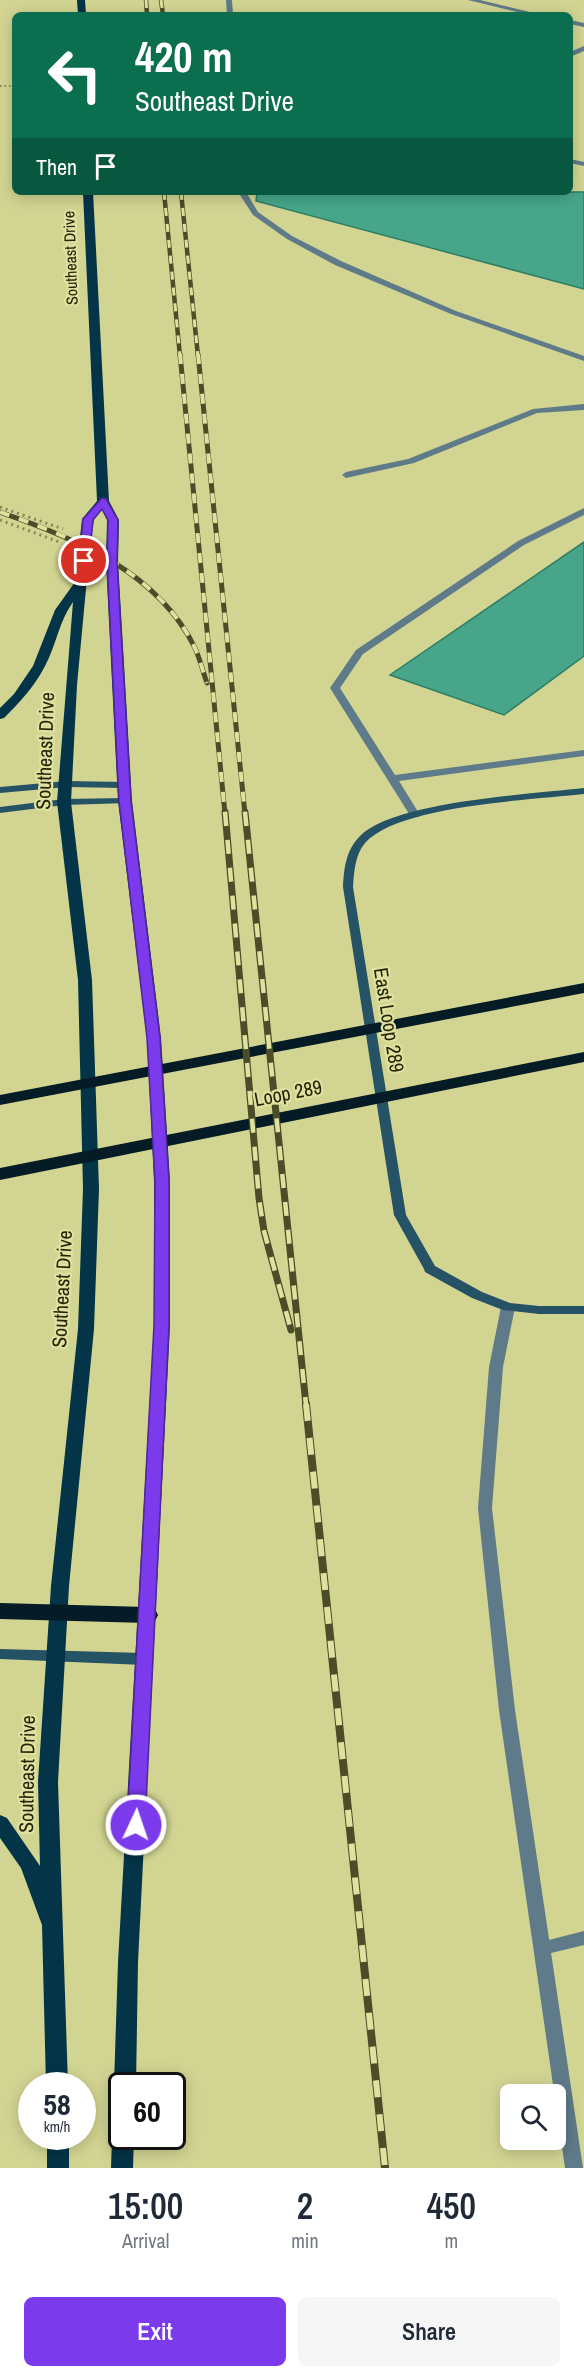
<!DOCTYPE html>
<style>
body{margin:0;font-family:"Archivo Narrow",sans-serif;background:#f6f6f7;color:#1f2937;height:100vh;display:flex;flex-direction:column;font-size:22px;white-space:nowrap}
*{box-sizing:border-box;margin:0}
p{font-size:20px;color:#747a83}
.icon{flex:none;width:33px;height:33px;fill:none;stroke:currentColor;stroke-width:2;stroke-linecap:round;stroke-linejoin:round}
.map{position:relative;height:2168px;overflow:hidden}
.panel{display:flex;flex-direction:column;background:#fff;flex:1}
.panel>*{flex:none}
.banner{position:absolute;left:12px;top:12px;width:561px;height:183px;border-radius:9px;box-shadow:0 3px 15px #0003;background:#0b6e4f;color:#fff;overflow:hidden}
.buttons{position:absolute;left:500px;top:2084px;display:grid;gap:12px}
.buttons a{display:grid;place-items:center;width:66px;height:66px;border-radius:9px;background:#fff;box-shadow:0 3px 15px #0003;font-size:30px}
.speed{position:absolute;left:18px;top:2072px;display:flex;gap:12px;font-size:30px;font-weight:700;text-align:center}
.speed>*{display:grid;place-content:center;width:78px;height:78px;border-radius:50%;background:#fff;box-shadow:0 3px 15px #0003;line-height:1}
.speed small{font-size:15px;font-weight:400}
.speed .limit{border:3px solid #111;border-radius:9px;background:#fff;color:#111}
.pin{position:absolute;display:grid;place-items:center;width:51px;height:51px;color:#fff;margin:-26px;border:3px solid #fff;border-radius:50%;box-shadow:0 2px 6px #0007}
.me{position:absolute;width:66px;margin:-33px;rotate:3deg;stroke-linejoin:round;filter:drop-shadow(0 0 4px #0008)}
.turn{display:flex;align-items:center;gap:21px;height:126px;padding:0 24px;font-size:27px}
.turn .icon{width:78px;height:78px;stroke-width:2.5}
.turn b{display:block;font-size:42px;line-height:51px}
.then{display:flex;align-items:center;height:57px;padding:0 24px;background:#0003;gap:12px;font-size:22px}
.eta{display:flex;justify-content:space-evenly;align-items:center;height:102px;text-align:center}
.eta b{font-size:36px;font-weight:600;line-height:42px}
.button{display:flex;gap:12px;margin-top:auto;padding:12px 24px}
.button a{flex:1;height:69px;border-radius:9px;background:#7c3aed;color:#fff;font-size:24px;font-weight:600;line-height:69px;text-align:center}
.button a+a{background:#f6f6f7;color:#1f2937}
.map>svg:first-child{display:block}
.building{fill:#47a689;stroke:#2e7e66;stroke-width:1.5}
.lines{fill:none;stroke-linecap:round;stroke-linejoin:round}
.path-far1{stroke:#878857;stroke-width:2;stroke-dasharray:1.5 3;stroke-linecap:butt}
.path{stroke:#878857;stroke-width:3;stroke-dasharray:2 4;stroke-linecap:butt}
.lane{fill:#5f7a89;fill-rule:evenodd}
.street{fill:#5f7a89;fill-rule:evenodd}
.secondary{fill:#265266;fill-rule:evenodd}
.primary{fill:#033447;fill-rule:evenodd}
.highway{fill:#051b25;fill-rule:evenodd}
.rail-far3-casing{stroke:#4b4c28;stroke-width:4.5}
.rail-far2-casing{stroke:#4b4c28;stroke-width:5}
.rail-far1-casing{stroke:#4b4c28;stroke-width:7}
.rail-casing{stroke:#4b4c28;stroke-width:8}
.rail-far3{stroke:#dfe29f;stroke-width:3;stroke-dasharray:8;stroke-linecap:butt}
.rail-far2{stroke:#dfe29f;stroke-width:4;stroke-dasharray:10;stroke-linecap:butt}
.rail-far1{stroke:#dfe29f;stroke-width:4.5;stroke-dasharray:14;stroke-linecap:butt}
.rail{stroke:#dfe29f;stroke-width:6;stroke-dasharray:17;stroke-linecap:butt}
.route{fill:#7c3aed;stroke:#51269a;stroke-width:1.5}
.labels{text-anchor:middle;stroke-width:4.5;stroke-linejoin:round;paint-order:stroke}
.far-street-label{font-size:16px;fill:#242409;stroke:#dfe29f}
.street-label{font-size:20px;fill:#242409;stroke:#dfe29f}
</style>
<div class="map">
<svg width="584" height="2168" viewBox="0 0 584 2168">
<rect width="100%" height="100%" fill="#d2d592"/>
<g class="building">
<path d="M 257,192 L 584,192 L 584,289 L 256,201 Z"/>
<path d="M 584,542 L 584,656 L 504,715 L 390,675 Z"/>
</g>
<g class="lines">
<path class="path-far1" d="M 0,86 L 15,86"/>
<g class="path">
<path d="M 0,507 L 63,529"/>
<path d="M 0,520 L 62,543"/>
</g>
<g class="lane">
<path d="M 226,0 L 232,0 L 233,15 L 227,15 Z"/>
<path d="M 468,0 L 480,0 L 542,15 L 530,15 Z"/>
<path d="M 570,20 L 584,23 L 584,27 L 570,24 Z"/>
<path d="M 584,46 L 584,51 L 570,57 L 570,52 Z"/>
<path d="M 570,159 L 584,162 L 584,166 L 570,163 Z"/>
<path d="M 238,192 L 246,192 L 258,212 L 292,236 L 341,261 L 456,311 L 584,356 L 584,361 L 451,314 L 335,265 L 287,239 L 253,215 Z"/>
<path d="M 584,404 L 584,410 L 537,413 L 414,463 L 346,478 L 342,475 L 346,472 L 408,459 L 533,409 Z"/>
<path d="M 584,508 L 584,515 L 524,545 L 363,654 L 340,688 L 395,775 L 584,750 L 584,756 L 399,781 L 420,815 L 419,817 L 411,817 L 330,688 L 356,650 L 518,541 Z"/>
<path d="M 508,1303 L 515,1307 L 503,1367 L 492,1508 L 515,1710 L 583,2168 L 565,2168 L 499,1710 L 478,1508 L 489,1367 L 501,1307 Z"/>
</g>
<path class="street" d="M 584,1931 L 584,1945 L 543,1955 L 537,1953 L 535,1948 L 537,1943 Z"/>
<g class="secondary">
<path d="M 67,781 L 124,782 L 129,785 L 124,788 L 67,787 L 0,793 L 0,787 Z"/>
<path d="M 584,788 L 584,794 C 533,800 398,805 365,843 C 355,855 354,872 353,887 L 406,1215 L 435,1266 L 482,1292 L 510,1303 L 539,1306 L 584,1306 L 584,1314 L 539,1314 L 503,1310 L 472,1298 L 425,1272 L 424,1269 L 394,1215 L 343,887 C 344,868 346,850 360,836 C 394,801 533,794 584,788 Z"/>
<path d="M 125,798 L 130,801 L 129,803 L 64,805 L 0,813 L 0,807 L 64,799 Z"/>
<path d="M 0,1649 L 144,1653 L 149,1655 L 151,1659 L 149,1663 L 144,1665 L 0,1659 Z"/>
</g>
<g class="primary">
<path d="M 77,0 L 85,0 L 86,15 L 78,15 Z"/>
<path d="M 83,192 L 93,192 L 109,501 L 119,520 L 118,562 L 132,801 L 161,1038 L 170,1181 L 170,1325 L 138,1962 L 136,2085 L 122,2085 L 122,2093 L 117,2091 L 114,2085 L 118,1962 L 154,1325 L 154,1181 L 147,1038 L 118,801 L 106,562 L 107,520 L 102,510 L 94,519 L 90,546 L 77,685 L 71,802 L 92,980 L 99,1189 L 94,1329 L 69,1586 L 58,1782 L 68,2085 L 46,2085 L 42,1925 L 21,1868 L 0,1838 L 0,1815 L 7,1818 L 40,1866 L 38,1782 L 51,1586 L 78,1329 L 83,1189 L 78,980 L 57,802 L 73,602 C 59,621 56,646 45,666 C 35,686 20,702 4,718 L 0,719 L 0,708 L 14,694 L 33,666 L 55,610 L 75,582 L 82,519 L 97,501 Z"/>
<path d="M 122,2127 L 122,2136 L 134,2136 L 133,2168 L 111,2168 L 112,2136 L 115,2129 Z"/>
<rect x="47" y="2136" width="22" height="32"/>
</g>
<g class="highway">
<path d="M 584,983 L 584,993 L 0,1105 L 0,1095 Z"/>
<path d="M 584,1052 L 584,1062 L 0,1180 L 0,1168 Z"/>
<path d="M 0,1603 L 147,1607 L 155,1609 L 158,1615 L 155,1621 L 147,1623 L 0,1619 Z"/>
</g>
<defs>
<g id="rail-far3">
<path d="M 146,0 L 147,15"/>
<path d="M 161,0 L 163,15"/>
<path d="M 164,192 L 180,356"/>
<path d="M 181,192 L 198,356"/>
</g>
<g id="rail-far2">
<path d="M 180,354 L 225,814"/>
<path d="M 198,354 L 245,814"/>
<path d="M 0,512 C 75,538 158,572 195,648 C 200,659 203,672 207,683"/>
</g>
<g id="rail-far1">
<path d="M 225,812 L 259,1198 L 264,1231 L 291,1330"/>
<path d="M 245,812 L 306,1405"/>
</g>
<path id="rail" d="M 306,1404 L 385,2168"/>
</defs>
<use href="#rail-far3" class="rail-far3-casing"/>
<use href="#rail-far2" class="rail-far2-casing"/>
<use href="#rail-far1" class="rail-far1-casing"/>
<use href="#rail" class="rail-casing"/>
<use href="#rail-far3" class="rail-far3"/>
<use href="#rail-far2" class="rail-far2"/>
<use href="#rail-far1" class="rail-far1"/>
<use href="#rail" class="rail"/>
</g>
<path class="route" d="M 102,498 L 106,499 L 118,520 L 117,562 L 131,801 L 160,1038 L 169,1181 L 169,1325 L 145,1825 L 142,1830 L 129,1830 L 127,1825 L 154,1325 L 155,1181 L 147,1038 L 119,801 L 107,562 L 108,520 L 102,509 L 93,520 L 89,561 L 84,564 L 79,561 L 83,519 Z"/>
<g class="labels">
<g class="far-street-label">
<text transform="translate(70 258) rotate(-92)" y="6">Southeast Drive</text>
</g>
<g class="street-label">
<text transform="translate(45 751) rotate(-88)" y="7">Southeast Drive</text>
<text transform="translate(389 1020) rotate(81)" y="7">East Loop 289</text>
<text transform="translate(288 1093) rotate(-11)" y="7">Loop 289</text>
<text transform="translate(62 1289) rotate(-87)" y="7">Southeast Drive</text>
<text transform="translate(27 1774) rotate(-89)" y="7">Southeast Drive</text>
</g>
</g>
</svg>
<div class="buttons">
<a><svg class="icon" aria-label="search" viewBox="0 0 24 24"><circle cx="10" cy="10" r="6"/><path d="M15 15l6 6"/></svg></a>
</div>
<div class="speed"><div>58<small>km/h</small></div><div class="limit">60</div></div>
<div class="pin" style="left:84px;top:561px;background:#d93025"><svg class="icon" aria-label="arrive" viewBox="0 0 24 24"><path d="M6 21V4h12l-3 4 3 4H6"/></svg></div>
<svg class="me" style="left:136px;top:1825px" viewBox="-20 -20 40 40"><circle r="17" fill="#7c3aed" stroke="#fff" stroke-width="3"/><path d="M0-11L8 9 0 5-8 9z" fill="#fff"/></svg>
<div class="banner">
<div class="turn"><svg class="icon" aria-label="left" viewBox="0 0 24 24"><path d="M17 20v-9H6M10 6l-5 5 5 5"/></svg><div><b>420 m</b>Southeast Drive</div></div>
<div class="then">Then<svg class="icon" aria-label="arrive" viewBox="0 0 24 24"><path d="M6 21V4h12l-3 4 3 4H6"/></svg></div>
</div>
</div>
<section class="panel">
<div class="eta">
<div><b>15:00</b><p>Arrival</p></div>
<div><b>2</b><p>min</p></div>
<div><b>450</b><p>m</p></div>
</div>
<div class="button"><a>Exit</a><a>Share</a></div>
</section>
